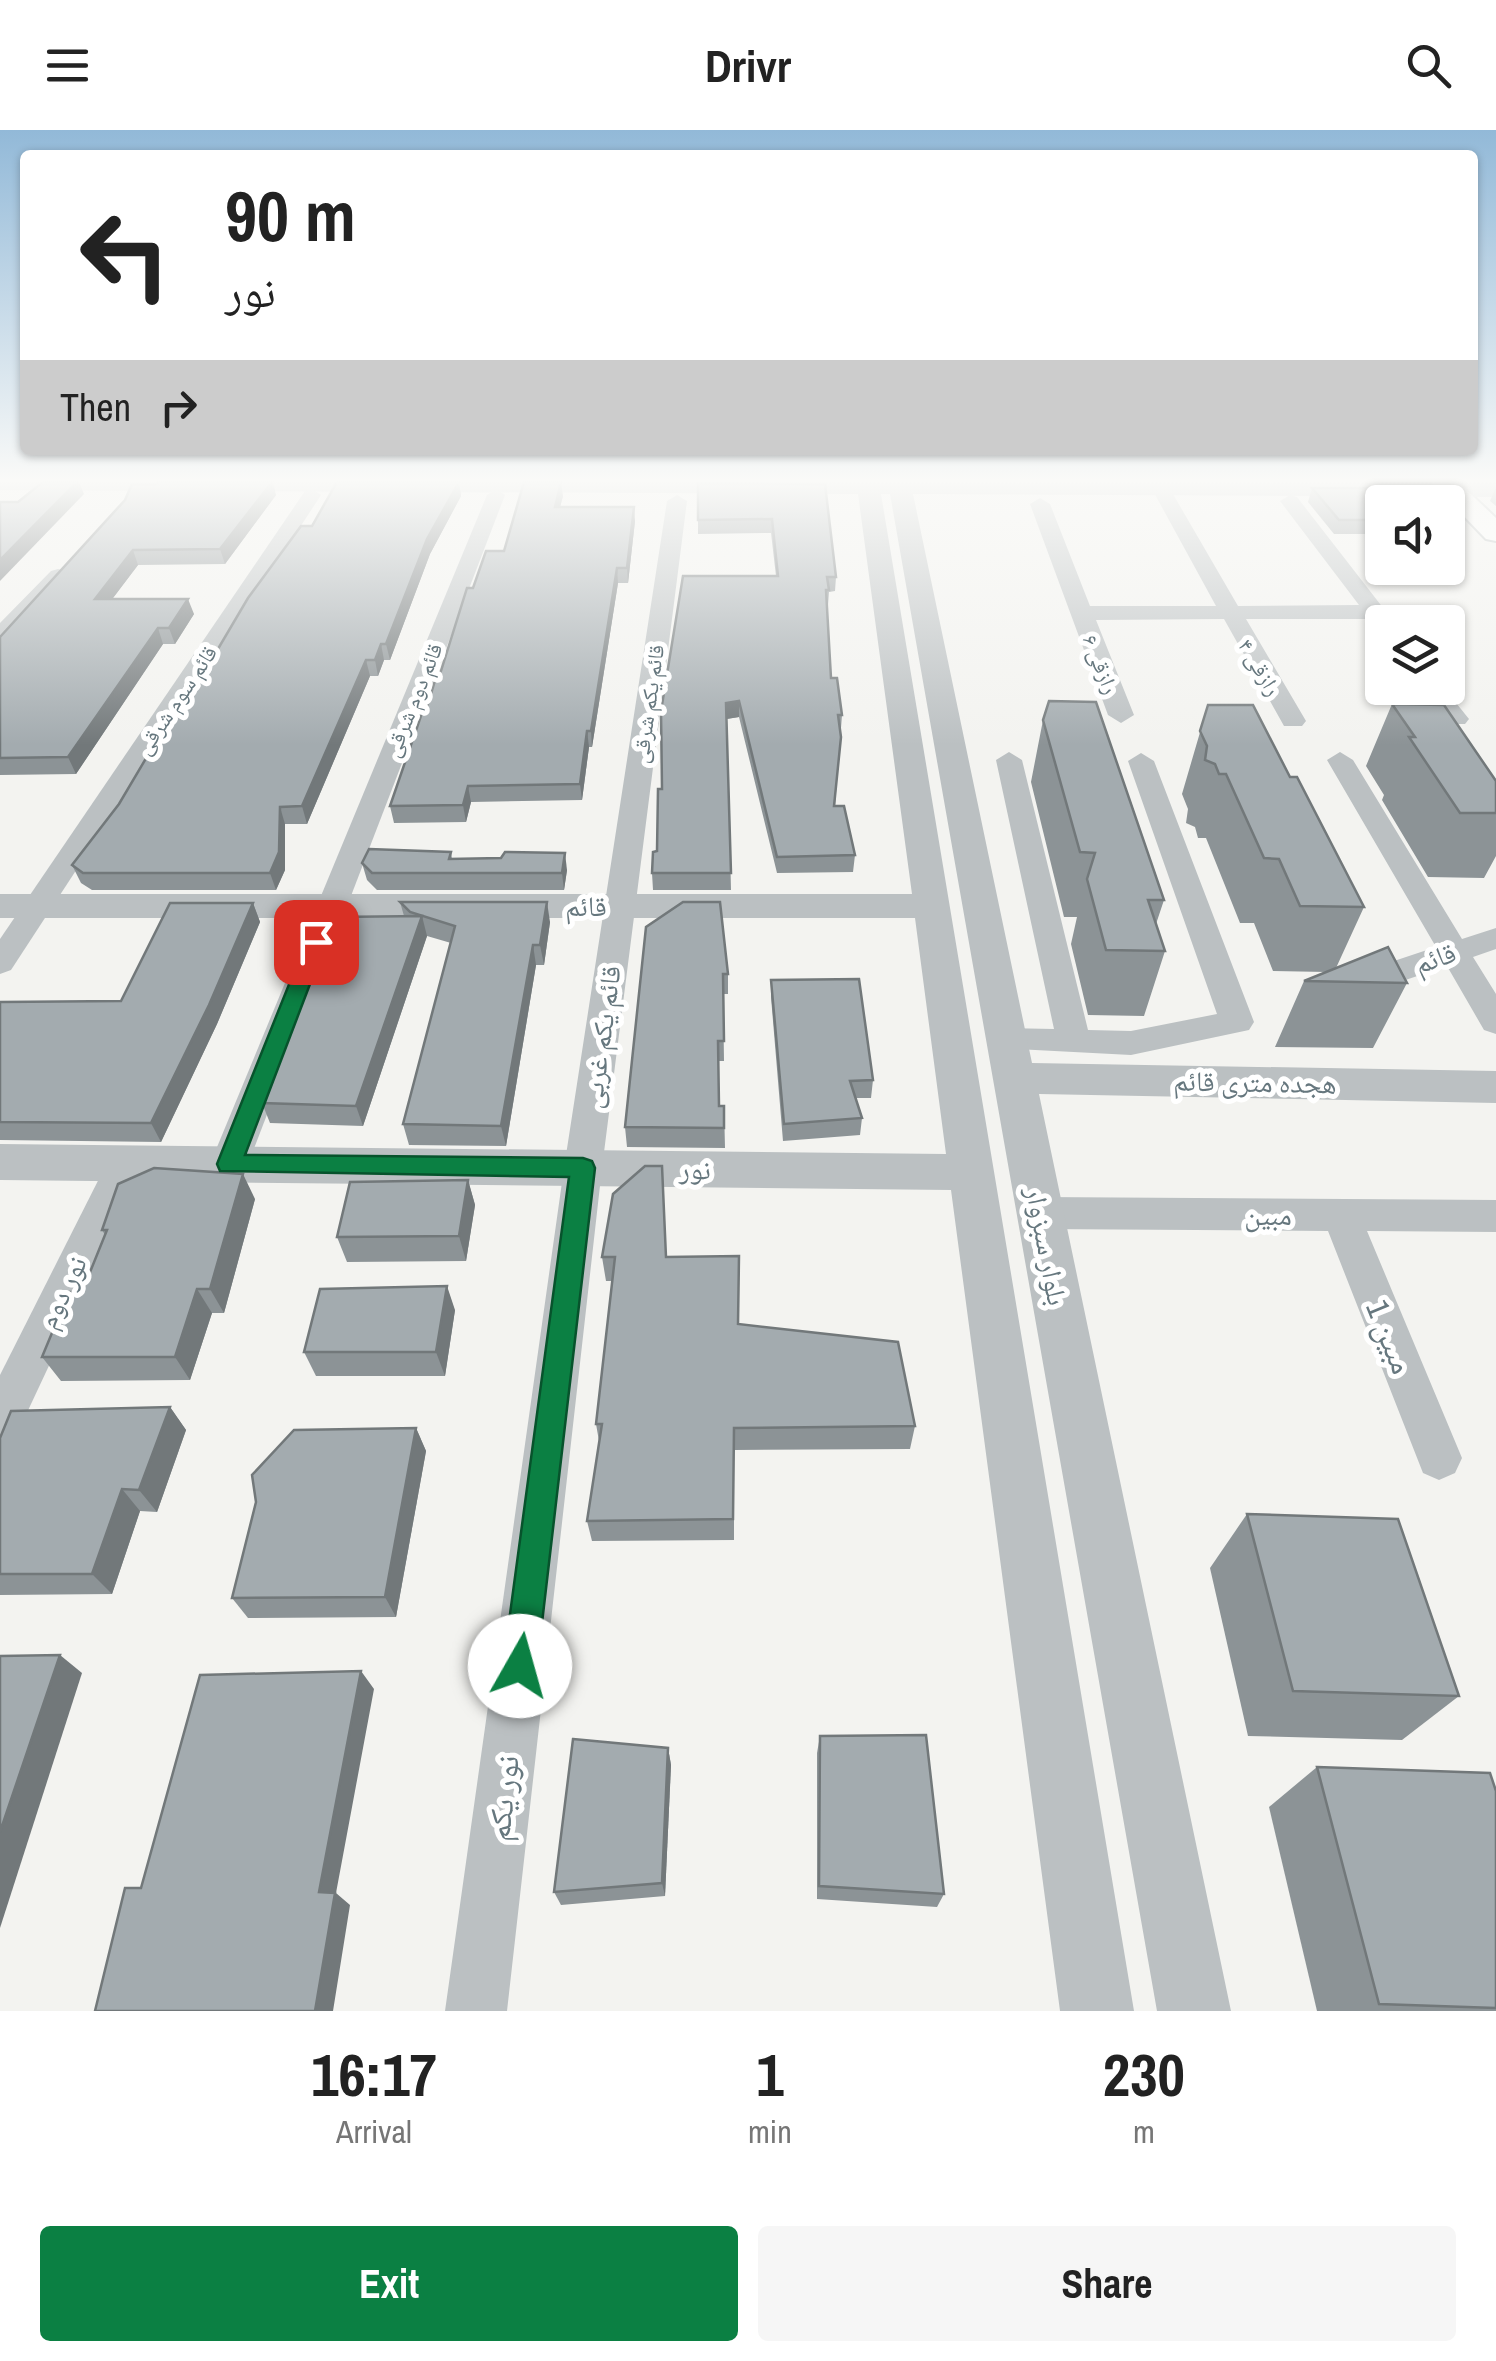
<!DOCTYPE html>
<meta charset="utf-8">
<style>
body{margin:0;font-family:"Archivo Narrow","Noto Naskh Arabic",sans-serif;background:#f6f6f6;color:#222;height:100vh;display:flex;flex-direction:column;font-size:38px;white-space:nowrap}
*{box-sizing:border-box;margin:0}
p{font-size:32px;color:#767676}
.icon{flex:none;width:55px;height:55px;fill:none;stroke:currentColor;stroke-width:2;stroke-linecap:round;stroke-linejoin:round}
.map{position:relative;height:1881px;overflow:hidden}
.sheet{display:flex;flex-direction:column;background:#fff;flex:1}
.sheet>*{flex:none}
.top-card{position:absolute;left:20px;top:20px;width:1458px;height:305px;border-radius:10px;box-shadow:0 2px 8px #0004;background:#fff;color:#222;overflow:hidden}
.fabs{position:absolute;left:1365px;top:355px;display:grid;gap:20px}
.fabs a{display:grid;place-items:center;width:100px;height:100px;border-radius:10px;background:#fff;box-shadow:0 2px 8px #0004;font-size:50px}
.pin{position:absolute;display:grid;place-items:center;width:85px;height:85px;color:#fff;margin:-42px;border-radius:20px;box-shadow:0 5px 15px #0006}
.me{position:absolute;width:110px;margin:-55px;rotate:7deg;stroke-linejoin:round;filter:drop-shadow(0 0 8px #0008)}
.turn{display:flex;align-items:center;gap:35px;height:210px;padding:0 40px;font-size:45px}
.turn .icon{width:130px;height:130px;stroke-width:2.5}
.turn b{display:block;font-size:70px;line-height:85px}
.then{display:flex;align-items:center;height:95px;padding:0 40px;background:#0003;gap:20px;font-size:38px}
.eta{display:flex;justify-content:space-evenly;align-items:center;height:170px;text-align:center}
.eta b{font-size:60px;font-weight:800;line-height:70px}
.action{display:flex;gap:20px;margin-top:auto;padding:20px 40px}
.action a{flex:1;height:115px;border-radius:10px;background:#0b8043;color:#fff;font-size:40px;font-weight:800;line-height:115px;text-align:center}
.action a+a{background:#f6f6f6;color:#222}
header{display:flex;justify-content:space-between;align-items:center;height:130px;padding:0 40px;background:#fff;font-size:45px;font-weight:800}
.map>svg:first-child{display:block}
.lines{fill:none;stroke-linecap:round;stroke-linejoin:round}
.secondary-casing{stroke:#aeb4b6;stroke-width:4}
.minor{fill:#bbc0c2;fill-rule:evenodd}
.tertiary{fill:#bbc0c2;fill-rule:evenodd}
.secondary{fill:#fff;fill-rule:evenodd}
.wall{fill:#8c9396}
.shaded-wall{fill:#72787a}
.building{fill:#a3abaf;stroke:#72787a;stroke-width:2.5}
.route{fill:#0b8043;stroke:#07532c;stroke-width:2.5}
.labels{text-anchor:middle;stroke-width:10;stroke-linejoin:round;paint-order:stroke}
.far-street-label{font-size:22px;fill:#66777e;stroke:#fff}
.street-label{font-size:28px;fill:#66777e;stroke:#fff}
.near-street-label{font-size:32px;fill:#66777e;stroke:#fff}
</style>
<header><svg class="icon" aria-label="menu" viewBox="0 0 24 24"><path d="M4 6h16M4 12h16M4 18h16"/></svg>Drivr<svg class="icon" aria-label="search" viewBox="0 0 24 24"><circle cx="10" cy="10" r="6"/><path d="M15 15l6 6"/></svg></header>
<div class="map">
<svg width="1496" height="1881" viewBox="0 0 1496 1881">
<rect width="100%" height="100%" fill="#f3f3f0"/>
<g class="lines">
<defs>
<path id="secondary" d="M 1431,352 L 1458,352 L 1496,388 L 1496,411 L 1486,409 Z"/>
</defs>
<use href="#secondary" class="secondary-casing"/>
<g class="minor">
<path d="M 1161,353 L 1170,359 L 1238,476 L 1359,475 L 1280,371 L 1290,365 L 1297,367 L 1394,492 L 1382,492 L 1382,499 L 1369,489 L 1246,489 L 1306,591 L 1302,596 L 1284,596 L 1224,489 L 1096,490 L 1134,585 L 1121,593 L 1108,585 L 1030,374 L 1040,368 L 1050,374 L 1090,476 L 1216,476 L 1152,359 Z"/>
<path d="M 312,359 L 321,365 L 11,840 L 0,844 L 0,809 L 305,361 Z"/>
<path d="M 496,359 L 505,365 L 248,1034 L 242,1044 L 229,1049 L 216,1044 L 210,1034 L 487,365 Z"/>
<path d="M 677,365 L 687,371 L 602,1038 L 507,1881 L 445,1881 L 564,1038 L 667,371 Z"/>
<path d="M 58,439 L 65,441 L 69,445 L 65,449 L 8,511 L 0,513 L 0,493 L 51,441 Z"/>
<path d="M 1420,558 L 1444,558 L 1469,589 L 1465,594 L 1447,594 Z"/>
<path d="M 1009,622 L 1022,630 L 1088,900 L 1131,901 L 1217,884 L 1128,631 L 1141,623 L 1154,631 L 1254,892 L 1249,900 L 1131,925 L 995,918 L 990,910 L 995,902 L 1007,898 L 1054,899 L 996,630 Z"/>
<path d="M 1340,622 L 1353,630 L 1462,809 L 1496,798 L 1496,819 L 1473,827 L 1496,864 L 1496,904 L 1484,900 L 1447,836 L 1355,867 L 1343,864 L 1339,856 L 1343,848 L 1436,817 L 1327,630 Z"/>
<path d="M 125,1018 L 138,1023 L 144,1033 L 16,1306 L 0,1312 L 0,1245 L 112,1023 Z"/>
<path d="M 1040,1067 L 1496,1070 L 1496,1102 L 1367,1101 L 1462,1328 L 1455,1343 L 1439,1350 L 1423,1343 L 1328,1101 L 1040,1099 L 1026,1094 L 1021,1083 L 1026,1072 Z"/>
</g>
<path class="tertiary" d="M 0,352 L 1496,353 L 1496,367 L 913,364 L 1032,933 L 1496,941 L 1496,973 L 1039,964 L 1231,1881 L 1157,1881 L 890,364 L 881,364 L 1134,1881 L 1060,1881 L 951,1060 L 0,1050 L 0,1014 L 946,1024 L 915,788 L 0,788 L 0,764 L 912,764 L 858,364 L 0,360 Z"/>
<use href="#secondary" class="secondary"/>
</g>
<g class="wall">
<path d="M 459,352 L 461,366 L 430,424 L 390,530 L 384,530 L 378,546 L 370,546 L 307,694 L 285,694 L 285,740 L 276,760 L 92,760 L 81,753 L 72,735 L 119,674 L 205,541 L 312,396 Z"/>
<path d="M 156,354 L 276,365 L 225,434 L 138,435 L 112,469 L 194,484 L 175,514 L 163,514 L 76,644 L 0,645 L 0,507 Z"/>
<path d="M 825,354 L 836,447 L 835,461 L 829,462 L 828,475 L 827,475 L 831,548 L 842,585 L 835,676 L 855,725 L 853,742 L 777,743 L 739,587 L 727,589 L 731,760 L 653,760 L 652,743 L 657,721 L 776,446 L 771,403 L 698,404 L 698,390 Z"/>
<path d="M 1496,357 L 1496,376 L 1490,371 Z"/>
<path d="M 1312,358 L 1382,372 L 1382,404 L 1334,404 L 1308,372 Z"/>
<path d="M 563,366 L 560,377 L 635,391 L 628,453 L 618,453 L 592,617 L 589,617 L 582,670 L 471,672 L 466,692 L 394,693 L 390,676 L 473,458 L 504,421 Z"/>
<path d="M 1392,574 L 1496,651 L 1496,726 L 1484,748 L 1428,747 L 1382,670 L 1384,665 L 1366,636 Z"/>
<path d="M 1208,575 L 1290,647 L 1364,777 L 1336,838 L 1407,853 L 1373,918 L 1275,917 L 1304,851 L 1327,842 L 1273,841 L 1254,793 L 1240,793 L 1206,708 L 1198,708 L 1195,697 L 1186,693 L 1188,679 L 1182,664 Z"/>
<path d="M 1043,590 L 1164,770 L 1156,794 L 1165,821 L 1144,886 L 1088,885 L 1071,814 L 1077,787 L 1064,787 L 1031,652 Z"/>
<path d="M 451,722 L 452,729 L 567,740 L 564,760 L 377,760 L 367,750 L 362,733 Z"/>
<path d="M 400,772 L 550,792 L 544,835 L 536,835 L 506,1016 L 409,1015 L 403,994 L 451,813 L 427,806 L 363,996 L 270,993 L 262,973 L 404,786 Z"/>
<path d="M 253,773 L 260,792 L 217,894 L 161,1012 L 0,1010 L 0,872 L 121,871 Z"/>
<path d="M 646,797 L 728,844 L 728,864 L 723,864 L 724,931 L 719,931 L 719,976 L 724,976 L 725,1018 L 627,1017 L 625,997 Z"/>
<path d="M 771,850 L 873,950 L 871,968 L 856,968 L 862,988 L 860,1005 L 783,1011 L 771,867 Z"/>
<path d="M 468,1050 L 475,1075 L 466,1131 L 347,1132 L 337,1107 Z"/>
<path d="M 255,1069 L 224,1183 L 212,1183 L 190,1250 L 61,1251 L 42,1227 L 82,1162 L 105,1105 L 102,1100 Z"/>
<path d="M 602,1127 L 667,1127 L 738,1194 L 915,1296 L 910,1319 L 734,1320 L 734,1410 L 592,1411 L 587,1391 L 599,1311 L 596,1294 L 612,1151 L 606,1151 Z"/>
<path d="M 455,1180 L 445,1246 L 316,1246 L 304,1222 Z"/>
<path d="M 170,1277 L 186,1300 L 157,1382 L 140,1381 L 112,1464 L 0,1465 L 0,1308 Z"/>
<path d="M 416,1298 L 426,1321 L 396,1487 L 248,1488 L 232,1468 Z"/>
<path d="M 1247,1384 L 1459,1566 L 1402,1610 L 1248,1606 L 1210,1438 Z"/>
<path d="M 820,1606 L 944,1764 L 937,1777 L 817,1769 L 817,1623 Z"/>
<path d="M 668,1618 L 671,1635 L 665,1766 L 561,1775 L 554,1762 Z"/>
<path d="M 1317,1637 L 1496,1878 L 1496,1881 L 1317,1881 L 1269,1677 Z"/>
</g>
<g class="shaded-wall">
<path d="M 77,352 L 79,352 L 84,364 L 0,451 L 0,430 Z"/>
<path d="M 273,352 L 276,365 L 225,434 L 220,419 Z"/>
<path d="M 459,352 L 461,366 L 430,424 L 390,530 L 386,514 L 427,409 Z"/>
<path d="M 561,352 L 563,366 L 556,392 L 555,377 Z"/>
<path d="M 634,377 L 635,391 L 628,453 L 627,438 Z"/>
<path d="M 133,420 L 138,435 L 101,484 L 95,469 Z"/>
<path d="M 617,438 L 618,453 L 592,617 L 591,601 Z"/>
<path d="M 188,469 L 194,484 L 175,514 L 169,498 Z"/>
<path d="M 158,498 L 163,514 L 76,644 L 68,627 Z"/>
<path d="M 381,514 L 384,530 L 378,546 L 375,530 Z"/>
<path d="M 366,530 L 370,546 L 307,694 L 302,676 Z"/>
<path d="M 739,571 L 739,587 L 726,589 L 726,573 Z"/>
<path d="M 587,601 L 589,617 L 582,670 L 580,654 Z"/>
<path d="M 468,656 L 471,672 L 466,692 L 463,675 Z"/>
<path d="M 280,677 L 285,694 L 285,740 L 276,760 L 270,743 Z"/>
<path d="M 565,723 L 567,740 L 564,760 L 562,743 Z"/>
<path d="M 547,772 L 550,792 L 544,835 L 540,815 Z"/>
<path d="M 253,773 L 260,792 L 217,894 L 161,1012 L 151,993 Z"/>
<path d="M 422,786 L 427,806 L 363,996 L 356,976 Z"/>
<path d="M 533,815 L 536,835 L 506,1016 L 501,996 Z"/>
<path d="M 243,1044 L 255,1069 L 224,1183 L 210,1159 Z"/>
<path d="M 468,1050 L 475,1075 L 466,1131 L 459,1106 Z"/>
<path d="M 447,1156 L 455,1180 L 445,1246 L 436,1222 Z"/>
<path d="M 197,1159 L 212,1183 L 190,1250 L 175,1227 Z"/>
<path d="M 170,1277 L 186,1300 L 157,1382 L 139,1360 Z"/>
<path d="M 416,1298 L 426,1321 L 396,1487 L 385,1467 Z"/>
<path d="M 122,1359 L 140,1381 L 112,1464 L 92,1444 Z"/>
<path d="M 60,1525 L 82,1543 L 0,1798 L 0,1702 Z"/>
<path d="M 361,1541 L 374,1559 L 336,1763 L 350,1775 L 333,1881 L 315,1881 L 319,1762 Z"/>
<path d="M 668,1618 L 671,1635 L 665,1766 L 662,1753 Z"/>
</g>
<g class="building">
<path d="M 43,352 L 77,352 L 0,430 L 0,372 L 18,372 Z"/>
<path d="M 158,352 L 272,352 L 220,419 L 133,420 L 95,469 L 188,469 L 169,498 L 158,498 L 68,627 L 0,628 L 0,507 L 125,370 L 132,354 L 156,354 Z"/>
<path d="M 337,352 L 459,352 L 427,409 L 386,514 L 381,514 L 375,530 L 366,530 L 302,676 L 280,677 L 279,722 L 270,743 L 83,743 L 72,735 L 119,674 L 187,559 L 199,541 L 205,541 L 248,468 L 301,396 L 312,396 Z"/>
<path d="M 524,352 L 561,352 L 555,377 L 634,377 L 627,438 L 617,438 L 591,601 L 587,601 L 580,654 L 468,656 L 463,675 L 390,676 L 424,577 L 427,577 L 437,544 L 440,544 L 467,458 L 473,458 L 486,421 L 504,421 Z"/>
<path d="M 698,353 L 825,354 L 836,447 L 827,447 L 829,460 L 826,460 L 831,548 L 837,548 L 842,585 L 838,585 L 841,607 L 834,676 L 844,676 L 855,725 L 777,727 L 739,571 L 726,573 L 731,743 L 652,743 L 653,722 L 657,721 L 658,659 L 662,659 L 661,581 L 683,446 L 778,446 L 772,389 L 698,390 Z"/>
<path d="M 1312,358 L 1393,358 L 1416,365 L 1422,372 L 1382,372 L 1382,390 L 1339,390 Z"/>
<path d="M 1049,571 L 1096,572 L 1164,770 L 1148,770 L 1165,821 L 1106,820 L 1087,749 L 1095,723 L 1080,722 L 1043,590 Z"/>
<path d="M 1392,574 L 1444,575 L 1496,651 L 1496,683 L 1460,683 L 1409,607 L 1415,607 Z"/>
<path d="M 1208,575 L 1253,575 L 1290,647 L 1297,647 L 1364,777 L 1300,776 L 1279,729 L 1264,728 L 1226,644 L 1219,644 L 1215,634 L 1205,630 L 1207,616 L 1200,601 Z"/>
<path d="M 369,719 L 451,722 L 449,729 L 501,728 L 505,722 L 565,723 L 562,743 L 372,743 L 362,733 Z"/>
<path d="M 400,772 L 547,772 L 540,815 L 533,815 L 501,996 L 403,994 L 455,796 L 410,782 Z"/>
<path d="M 683,772 L 720,772 L 728,844 L 723,844 L 724,911 L 718,911 L 719,976 L 724,976 L 724,998 L 625,997 L 646,797 Z"/>
<path d="M 170,773 L 253,773 L 209,875 L 151,993 L 0,992 L 0,872 L 121,871 Z"/>
<path d="M 422,786 L 356,976 L 262,973 L 335,787 Z"/>
<path d="M 1388,817 L 1407,853 L 1304,851 Z"/>
<path d="M 859,849 L 873,950 L 850,951 L 862,988 L 784,994 L 771,850 Z"/>
<path d="M 645,1036 L 662,1036 L 666,1127 L 739,1126 L 738,1194 L 898,1212 L 915,1296 L 734,1298 L 733,1389 L 587,1391 L 602,1294 L 596,1294 L 615,1127 L 602,1127 L 613,1064 Z"/>
<path d="M 154,1038 L 243,1044 L 210,1159 L 197,1159 L 175,1227 L 42,1227 L 69,1162 L 82,1162 L 107,1100 L 102,1100 L 118,1054 Z"/>
<path d="M 468,1050 L 459,1106 L 337,1107 L 350,1052 Z"/>
<path d="M 447,1156 L 436,1222 L 304,1222 L 320,1159 Z"/>
<path d="M 170,1277 L 139,1360 L 122,1359 L 92,1444 L 0,1444 L 0,1308 L 11,1281 Z"/>
<path d="M 416,1298 L 385,1467 L 232,1468 L 256,1372 L 252,1345 L 294,1300 Z"/>
<path d="M 1247,1384 L 1398,1389 L 1459,1566 L 1293,1561 Z"/>
<path d="M 60,1525 L 0,1702 L 0,1526 Z"/>
<path d="M 361,1541 L 319,1762 L 335,1763 L 315,1881 L 95,1881 L 125,1758 L 141,1758 L 200,1545 Z"/>
<path d="M 926,1605 L 944,1764 L 819,1756 L 820,1606 Z"/>
<path d="M 573,1609 L 668,1618 L 662,1753 L 554,1762 Z"/>
<path d="M 1317,1637 L 1490,1643 L 1496,1661 L 1496,1878 L 1379,1874 Z"/>
</g>
<linearGradient id="sky" x2="0" y2="1"><stop stop-color="#92b9d8"/><stop offset="0.57" stop-color="#fafaf8"/><stop offset="1" stop-color="#fafaf8" stop-opacity="0"/></linearGradient>
<rect width="1496" height="615" fill="url(#sky)"/>
<path class="route" d="M 316,806 L 326,812 L 245,1025 L 583,1028 L 592,1031 L 595,1038 L 537,1536 L 532,1548 L 520,1553 L 508,1548 L 503,1536 L 569,1047 L 220,1041 L 217,1034 L 306,812 Z"/>
<g class="labels">
<g class="far-street-label">
<text transform="translate(1101 534) rotate(68)" y="8">رازقی ۶</text>
<text transform="translate(1260 537) rotate(59)" y="8">رازقی ۴</text>
<text transform="translate(176 570) rotate(-56)" y="8">قائم سوم شرقی</text>
<text transform="translate(413 570) rotate(-68)" y="8">قائم دوم شرقی</text>
<text transform="translate(648 574) rotate(-82)" y="8">قائم یکم شرقی</text>
</g>
<g class="street-label">
<text x="586" y="786">قائم</text>
<text transform="translate(1435 828) rotate(-19)" y="10">قائم</text>
<text transform="translate(601 907) rotate(-82)" y="10">قائم یکم غربی</text>
<text transform="translate(1255 952) rotate(1)" y="10">هجده متری قائم</text>
<text transform="translate(695 1039) rotate(1)" y="10">نور</text>
<text x="1268" y="1095">مبین</text>
<text transform="translate(1047 1116) rotate(79)" y="10">بلوار سبزوار</text>
<text transform="translate(62 1162) rotate(-64)" y="10">نور دوم</text>
</g>
<g class="near-street-label">
<text transform="translate(1390 1207) rotate(68)" y="11">مبین 1</text>
<text transform="translate(503 1668) rotate(-83)" y="11">نور یکم</text>
</g>
</g>
</svg>
<div class="fabs">
<a><svg class="icon" aria-label="sound" viewBox="0 0 24 24"><path d="M4 9h4l5-4v14l-5-4H4zM17 9q2 3 0 6"/></svg></a>
<a><svg class="icon" aria-label="layers" viewBox="0 0 24 24"><path d="M12 4l9 5-9 5-9-5zM3 14l9 5 9-5"/></svg></a>
</div>
<div class="pin" style="left:316px;top:812px;background:#d93025"><svg class="icon" aria-label="arrive" viewBox="0 0 24 24"><path d="M6 21V4h12l-3 4 3 4H6"/></svg></div>
<svg class="me" style="left:520px;top:1536px" viewBox="-20 -20 40 40"><circle r="19" fill="#fff"/><path d="M0-13L10 11 0 6-10 11z" fill="#0b8043"/></svg>
<div class="top-card">
<div class="turn"><svg class="icon" aria-label="left" viewBox="0 0 24 24"><path d="M17 20v-9H6M10 6l-5 5 5 5"/></svg><div><b>90 m</b>نور</div></div>
<div class="then">Then<svg class="icon" aria-label="right" viewBox="0 0 24 24"><path d="M7 20v-9h11M14 6l5 5-5 5"/></svg></div>
</div>
</div>
<section class="sheet">
<div class="eta">
<div><b>16:17</b><p>Arrival</p></div>
<div><b>1</b><p>min</p></div>
<div><b>230</b><p>m</p></div>
</div>
<div class="action"><a>Exit</a><a>Share</a></div>
</section>
